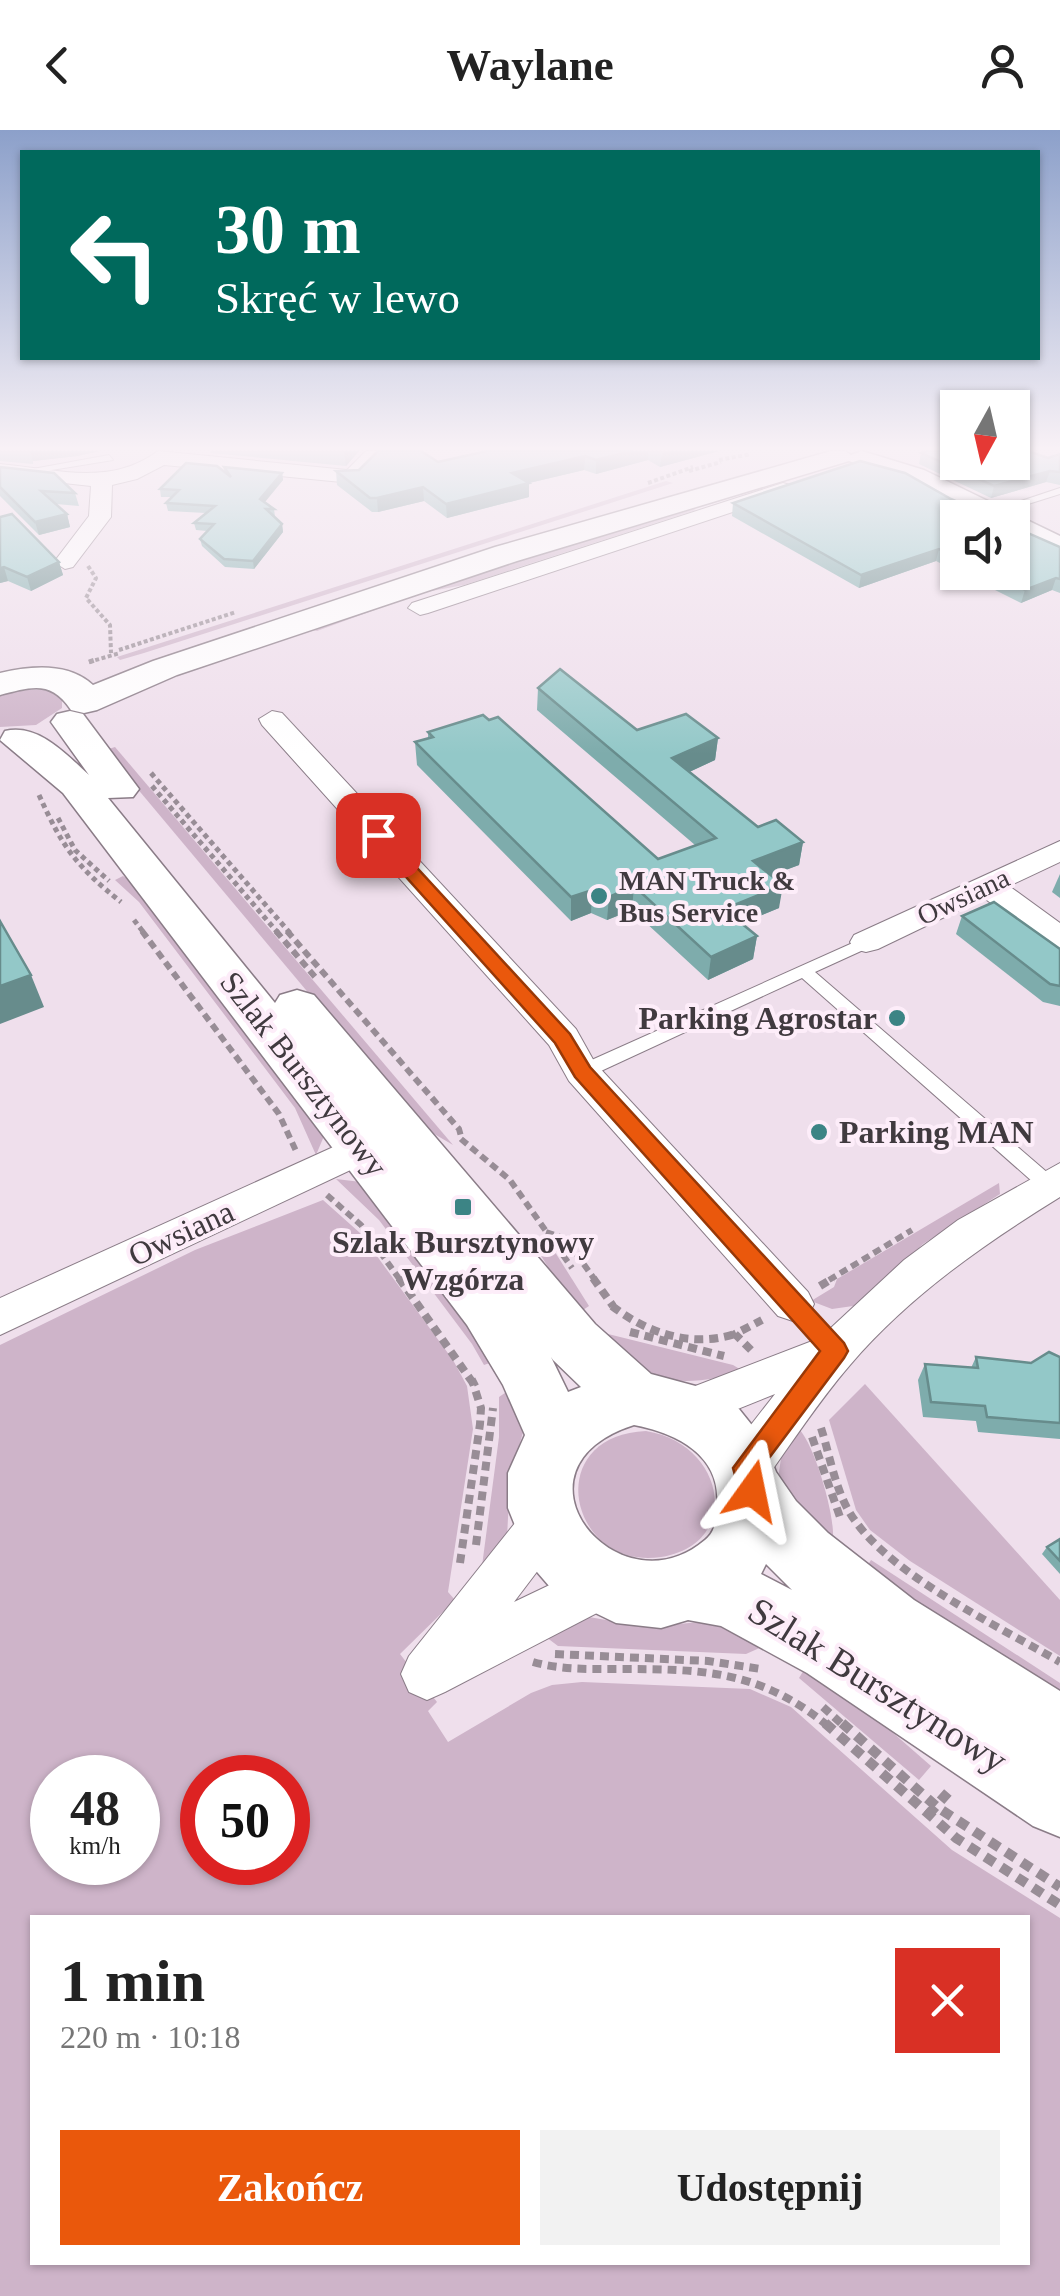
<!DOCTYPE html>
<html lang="pl">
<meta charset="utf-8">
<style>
body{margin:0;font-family:"Times New Roman",serif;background:#f2f2f2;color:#222;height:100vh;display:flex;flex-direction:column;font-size:38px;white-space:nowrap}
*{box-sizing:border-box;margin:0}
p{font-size:32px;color:#767676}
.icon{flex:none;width:55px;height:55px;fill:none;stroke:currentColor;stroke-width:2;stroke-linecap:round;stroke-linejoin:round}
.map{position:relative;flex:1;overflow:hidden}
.panel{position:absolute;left:30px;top:1785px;width:1000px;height:350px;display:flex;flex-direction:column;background:#fff;border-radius:0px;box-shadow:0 2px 8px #0004}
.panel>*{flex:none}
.hud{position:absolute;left:20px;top:20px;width:1020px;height:210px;border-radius:0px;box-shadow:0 2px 8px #0004;background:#00695c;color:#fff;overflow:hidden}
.needle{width:65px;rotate:188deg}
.fabs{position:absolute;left:940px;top:260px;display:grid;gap:20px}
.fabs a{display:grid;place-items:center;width:90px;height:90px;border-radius:0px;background:#fff;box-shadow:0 2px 8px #0004;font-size:50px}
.speed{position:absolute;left:30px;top:1625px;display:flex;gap:20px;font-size:50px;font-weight:700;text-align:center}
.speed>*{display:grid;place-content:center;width:130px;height:130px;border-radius:50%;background:#fff;box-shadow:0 2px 8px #0004;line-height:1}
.speed small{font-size:25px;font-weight:400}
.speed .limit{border:15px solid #d22;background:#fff;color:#111}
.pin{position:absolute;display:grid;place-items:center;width:85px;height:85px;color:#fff;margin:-42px;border-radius:20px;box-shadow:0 5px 15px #0006}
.me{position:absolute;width:110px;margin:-55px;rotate:12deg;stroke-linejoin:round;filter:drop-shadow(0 0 8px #0008)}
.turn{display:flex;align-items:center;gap:35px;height:210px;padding:0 30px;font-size:45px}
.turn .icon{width:130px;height:130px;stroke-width:2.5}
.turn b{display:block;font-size:70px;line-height:85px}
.round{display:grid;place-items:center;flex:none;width:105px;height:105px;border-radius:0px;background:#f2f2f2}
.head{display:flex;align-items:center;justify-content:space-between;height:170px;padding:0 30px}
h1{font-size:60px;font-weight:700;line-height:75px}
.action{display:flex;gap:20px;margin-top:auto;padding:20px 30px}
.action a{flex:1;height:115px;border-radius:0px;background:#ea580c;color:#fff;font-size:40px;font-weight:700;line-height:115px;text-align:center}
.action a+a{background:#f2f2f2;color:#222}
header{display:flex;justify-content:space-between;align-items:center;height:130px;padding:0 30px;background:#fff;font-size:45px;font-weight:700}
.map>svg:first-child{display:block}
.green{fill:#ceb4c9;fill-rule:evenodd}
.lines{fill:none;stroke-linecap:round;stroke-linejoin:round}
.lane-casing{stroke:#8a7c87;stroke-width:2}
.street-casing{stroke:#8a7c87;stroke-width:2}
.secondary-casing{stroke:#8a7c87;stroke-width:3}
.path-far4{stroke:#988d96;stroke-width:4;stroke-dasharray:4 2.5;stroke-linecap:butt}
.path-far3{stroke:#988d96;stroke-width:5;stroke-dasharray:5 4;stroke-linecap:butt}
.path-far2{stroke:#988d96;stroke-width:6;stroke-dasharray:8 5;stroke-linecap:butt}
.path-far1{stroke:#988d96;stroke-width:8;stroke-dasharray:9 6;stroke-linecap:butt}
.path{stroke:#988d96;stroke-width:10;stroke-dasharray:11 8;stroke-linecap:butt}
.lane{fill:#fff;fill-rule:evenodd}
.street{fill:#fff;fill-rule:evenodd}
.secondary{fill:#fff;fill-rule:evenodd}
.wall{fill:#7eacac}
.shaded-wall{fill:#678c8c}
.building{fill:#93c8c8;stroke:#678c8c;stroke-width:2.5}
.route{fill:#ea580c;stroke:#983908;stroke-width:2.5}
.poi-dot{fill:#3c8485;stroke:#fdedf9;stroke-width:4}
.labels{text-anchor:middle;stroke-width:8;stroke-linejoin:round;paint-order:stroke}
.far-poi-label{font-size:28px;font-weight:bold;fill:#403a3f;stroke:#fdedf9;text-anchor:start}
.far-street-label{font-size:28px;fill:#403a3f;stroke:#fdedf9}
.poi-label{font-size:32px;font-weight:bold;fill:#403a3f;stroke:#fdedf9;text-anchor:end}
.street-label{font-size:32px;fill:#403a3f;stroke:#fdedf9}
.near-street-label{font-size:38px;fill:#403a3f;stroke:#fdedf9}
</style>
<header><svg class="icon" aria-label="back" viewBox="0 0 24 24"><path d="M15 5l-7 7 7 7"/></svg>Waylane<svg class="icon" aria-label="person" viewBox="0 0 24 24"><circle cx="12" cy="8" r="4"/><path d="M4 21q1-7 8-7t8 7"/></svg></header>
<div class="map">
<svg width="1060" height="2166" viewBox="0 0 1060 2166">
<rect width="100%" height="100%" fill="#efdfec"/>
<g class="green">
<path d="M 666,351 L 673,353 L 144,523 L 120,530 L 117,527 Z"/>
<path d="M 690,377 L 696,380 L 464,455 L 421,463 L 317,501 L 310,499 L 489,435 Z"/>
<path d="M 20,559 L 47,560 L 62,569 L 62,578 L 36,595 L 0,597 L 0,566 Z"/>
<path d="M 115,617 L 453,1015 L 419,995 L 105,620 Z"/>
<path d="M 123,746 L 135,754 L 327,999 L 316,1025 L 295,978 L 139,772 L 115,750 Z"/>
<path d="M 336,1049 L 361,1052 L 498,1230 L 484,1235 L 472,1214 L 379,1090 Z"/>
<path d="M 999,1053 L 1000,1064 L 923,1114 L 860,1175 L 832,1179 L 811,1171 L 834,1157 L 837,1149 Z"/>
<path d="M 323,1070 L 360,1103 L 453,1230 L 467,1256 L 473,1299 L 448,1462 L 455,1470 L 400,1524 L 437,1572 L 428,1581 L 448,1612 L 531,1563 L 552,1555 L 582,1552 L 750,1559 L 791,1577 L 952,1720 L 1060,1788 L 1060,2166 L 0,2166 L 0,1215 L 195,1120 ZM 52,1648 L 138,1648 L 138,1732 L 52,1732 ZM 202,1648 L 288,1648 L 288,1732 L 202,1732 ZM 32,1788 L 1028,1788 L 1028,2132 L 32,2132 Z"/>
<path d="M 548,1111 L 589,1176 L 577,1184 L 535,1116 Z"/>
<path d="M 604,1203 L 733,1235 L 743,1241 C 711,1252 666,1257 636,1239 C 624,1232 613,1214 604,1203 Z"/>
<path d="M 865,1254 L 1060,1470 L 1060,1526 L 910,1431 L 870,1400 L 856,1380 L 829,1290 Z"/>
<path d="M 512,1258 L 524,1299 L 510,1347 L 507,1408 L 482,1436 L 499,1307 L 499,1267 Z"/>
<path d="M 796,1296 C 814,1310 835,1386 833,1409 L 777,1355 L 782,1322 Z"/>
<path d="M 646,1301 C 726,1314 743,1414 661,1427 C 570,1441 539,1306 646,1301 Z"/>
<path d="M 871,1430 L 1060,1553 L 1060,1572 L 863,1443 Z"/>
<path d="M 589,1487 L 646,1497 L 711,1491 L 764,1516 L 746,1524 L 558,1516 L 542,1504 Z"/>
<path d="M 807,1535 L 844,1560 L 931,1636 L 919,1650 L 799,1548 Z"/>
</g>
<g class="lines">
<defs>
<g id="lane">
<path d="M 109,325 L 113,330 L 27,344 L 22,341 Z"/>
<path d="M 1060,358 L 1060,364 L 990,386 L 985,383 Z"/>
<path d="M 866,807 L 874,812 L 872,816 L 815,842 L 1056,1050 L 1059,1055 L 1056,1060 L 1042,1060 L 802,848 L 588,947 L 576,947 L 573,942 L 576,937 Z"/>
<path d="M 793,1165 L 800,1168 L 843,1214 L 846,1221 L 843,1228 L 835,1230 L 827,1228 L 786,1180 L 782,1174 L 786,1168 Z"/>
</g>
<g id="street">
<path d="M 158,321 L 347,340 L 366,321 L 387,321 L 359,351 L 352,353 L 164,335 L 137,349 L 112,355 L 111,387 L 73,437 L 65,439 L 54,432 L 89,386 L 91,356 L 0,346 L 0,334 C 56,339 110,357 158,321 Z"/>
<path d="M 783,353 L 790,355 L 793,359 L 790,363 L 428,483 L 420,485 L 408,478 L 412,473 Z"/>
<path d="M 272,581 L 282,583 L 576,899 L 595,933 L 808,1162 L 814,1174 L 808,1186 L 793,1191 L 778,1186 L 569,951 L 549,915 L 262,595 L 259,589 Z"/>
<path d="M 1060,711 L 1060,732 L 1009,756 L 1060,793 L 1060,818 L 1048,815 L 984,768 L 878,819 L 866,822 L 854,819 L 850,812 L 854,805 Z"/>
<path d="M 362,1004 L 376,1008 L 381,1018 L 376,1028 L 0,1205 L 0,1168 Z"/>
<path d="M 1060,1033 L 1060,1067 C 984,1114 909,1166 850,1235 C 818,1272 791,1314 763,1353 L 746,1359 L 729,1353 L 723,1338 L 729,1323 L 775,1264 L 688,1299 L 672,1293 L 665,1279 L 672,1265 L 820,1208 L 904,1130 L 958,1090 Z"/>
<path d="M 544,1371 L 561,1378 L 568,1394 L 561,1410 L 514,1472 L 602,1430 L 620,1437 L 627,1454 L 620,1471 L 445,1562 L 427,1570 L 409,1562 L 401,1544 L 409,1526 L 527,1378 Z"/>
</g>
<g id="secondary">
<path d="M 831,321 L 845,321 L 851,325 L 862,321 L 924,340 L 1060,406 L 1060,427 L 1012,406 L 1012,388 L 974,388 L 904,352 L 849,331 L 517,431 L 177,545 L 97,580 L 84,583 L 71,580 C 51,550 32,557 0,565 L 0,543 C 31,536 68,532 93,555 L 153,531 L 495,417 Z"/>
<path d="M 70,581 L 83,584 L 139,659 L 133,667 L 108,668 L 275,873 L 280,865 L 297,860 L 314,865 L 595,1194 L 651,1244 L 703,1258 L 739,1279 L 763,1309 L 776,1342 L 796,1371 L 828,1403 L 914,1470 L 1060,1561 L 1060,1707 L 1033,1696 L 807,1543 L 721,1496 L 688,1490 L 661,1498 L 616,1493 L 556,1464 L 531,1435 L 508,1378 L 508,1343 L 525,1305 L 503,1255 L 467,1195 L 63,663 L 0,610 L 5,601 C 38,593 66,624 89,645 L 51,592 L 57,584 ZM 551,1227 L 553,1230 L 581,1257 L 568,1262 ZM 634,1295 C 676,1303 722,1325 717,1376 C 716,1390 716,1401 705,1410 C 618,1484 498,1339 634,1295 ZM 766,1434 L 792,1460 L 761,1444 Z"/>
</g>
</defs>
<use href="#lane" class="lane-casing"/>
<use href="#street" class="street-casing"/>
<use href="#secondary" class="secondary-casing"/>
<g class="path-far4">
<path d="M 719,330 L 751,324"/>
<path d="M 689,341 L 721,332"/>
<path d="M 648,353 L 693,337"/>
<path d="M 88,436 L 96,448 L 86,468 L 110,495 L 111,523"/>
<path d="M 119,520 L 236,482"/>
<path d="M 89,532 L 120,523"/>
</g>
<g class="path-far3">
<path d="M 89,532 L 95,530"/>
<path d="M 151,643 L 290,803"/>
<path d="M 152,656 L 278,803"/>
<path d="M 39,665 C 63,718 76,736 121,772"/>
<path d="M 58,688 L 75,720 L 109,751"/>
<path d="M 134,790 L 144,803"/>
</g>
<g class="path-far2">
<path d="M 142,801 L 279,984 L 296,1021"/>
<path d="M 276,801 L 316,848"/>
<path d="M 287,801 L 459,999 L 462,1010"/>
<path d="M 461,1009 L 510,1050 L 572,1138"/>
<path d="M 327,1065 L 361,1095 L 400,1150"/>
<path d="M 546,1102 L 566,1109 L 595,1150"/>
<path d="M 829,1150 L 912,1100"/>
</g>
<g class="path-far1">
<path d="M 399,1148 L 473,1253"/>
<path d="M 593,1148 L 613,1176"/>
<path d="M 820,1156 L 833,1148"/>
<path d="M 612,1176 C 647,1203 691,1218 735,1204"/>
<path d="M 630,1202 L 724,1226"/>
<path d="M 751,1220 L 735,1204 L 762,1190"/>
<path d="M 821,1298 C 831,1329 836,1366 856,1392 C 896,1448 1000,1497 1060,1532"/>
<path d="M 812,1307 L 841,1390"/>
<path d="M 476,1415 L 493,1278"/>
<path d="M 460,1433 L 480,1294 L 481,1278 L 473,1253 L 477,1251"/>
<path d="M 555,1524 L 708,1531 L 761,1539"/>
<path d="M 533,1532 C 561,1540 589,1539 618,1539 C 702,1539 760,1540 828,1596"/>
<path d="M 823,1577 L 844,1596"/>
</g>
<g class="path">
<path d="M 825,1593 L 956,1708 L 1060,1775"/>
<path d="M 842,1593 L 937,1677 L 1060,1757"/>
<path d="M 928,1685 L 951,1659"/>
</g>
<use href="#lane" class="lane"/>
<use href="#street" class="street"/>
<use href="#secondary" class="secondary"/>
</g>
<g class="wall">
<path d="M 0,321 L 100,321 L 77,326 L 33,331 L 33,334 L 0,331 Z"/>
<path d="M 210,321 L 359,321 L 346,336 L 211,323 Z"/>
<path d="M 487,321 L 719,321 L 660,337 L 648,330 L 596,344 L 584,340 L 529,353 L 529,367 L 447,388 L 424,371 L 378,382 L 372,382 L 337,355 L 336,341 L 359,340 L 438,332 Z"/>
<path d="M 921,323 L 1048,328 L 1060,324 L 1060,355 L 1046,352 L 991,368 L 919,334 Z"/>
<path d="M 0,337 L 75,363 L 79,376 L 56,374 L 67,384 L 70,397 L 39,405 L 0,366 Z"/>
<path d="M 224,337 L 282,343 L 283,350 L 264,372 L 274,379 L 275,387 L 282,394 L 283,402 L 254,439 L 225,437 L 202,416 L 200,409 L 207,401 L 196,400 L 194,393 L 206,383 L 168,381 L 166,373 L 172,367 L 161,367 L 160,359 L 225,343 Z"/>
<path d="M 951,369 L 958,388 L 958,442 L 936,431 L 859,458 L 732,386 L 733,373 Z"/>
<path d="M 0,387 L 59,432 L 63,445 L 31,461 L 8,451 L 0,453 Z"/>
<path d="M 1060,417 L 1060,463 L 1052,460 L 1021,473 L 959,442 L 1012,442 Z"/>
<path d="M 538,558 L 637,600 L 718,608 L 715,630 L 689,642 L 758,697 L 803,712 L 799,735 L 771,745 L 779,778 L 742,793 L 757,806 L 753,829 L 708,850 L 632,780 L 607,790 L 591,783 L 571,791 L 417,635 L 415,612 L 428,608 L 428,602 L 658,729 L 695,715 L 537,580 Z"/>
<path d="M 1060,744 L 1060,768 L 1052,762 Z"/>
<path d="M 962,786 L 1060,819 L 1060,876 L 1043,872 L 956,804 Z"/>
<path d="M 976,1227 L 1031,1233 L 1060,1227 L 1060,1309 L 978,1302 L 976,1291 L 923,1287 L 918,1250 L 925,1234 L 971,1238 Z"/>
<path d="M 1060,1409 L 1060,1444 L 1042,1424 L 1047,1417 Z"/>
</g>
<g class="shaded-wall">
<path d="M 27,321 L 100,321 L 77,326 L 33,331 L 30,322 Z"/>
<path d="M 345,321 L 359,321 L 346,336 L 344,322 Z"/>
<path d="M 632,321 L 648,321 L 648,330 L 596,344 L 596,330 Z"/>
<path d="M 670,321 L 719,321 L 660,337 L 662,323 Z"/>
<path d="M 585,326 L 584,340 L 529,353 L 529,367 L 447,388 L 446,374 L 512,343 Z"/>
<path d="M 1050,341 L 1046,352 L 991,368 L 994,356 Z"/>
<path d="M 282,343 L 283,350 L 261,377 L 260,369 Z"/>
<path d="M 423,357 L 424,371 L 378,382 L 377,368 Z"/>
<path d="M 67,384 L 70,397 L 39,405 L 35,392 Z"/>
<path d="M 282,394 L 283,402 L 254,439 L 253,431 Z"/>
<path d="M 939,419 L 936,431 L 859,458 L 861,445 Z"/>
<path d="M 59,432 L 63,445 L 31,461 L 27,447 Z"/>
<path d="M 4,437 L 8,451 L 0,453 L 0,438 Z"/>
<path d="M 1056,448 L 1052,460 L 1021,473 L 1025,460 Z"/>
<path d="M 718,608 L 715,630 L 670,651 L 672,628 Z"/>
<path d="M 803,712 L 799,735 L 749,754 L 753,731 Z"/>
<path d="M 783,755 L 779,778 L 721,802 L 724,779 Z"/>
<path d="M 634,756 L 632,780 L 607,790 L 609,767 Z"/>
<path d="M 592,760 L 591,783 L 571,791 L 571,767 Z"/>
<path d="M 757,806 L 753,829 L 708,850 L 711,827 Z"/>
<path d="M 31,845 L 44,877 L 0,894 L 0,856 Z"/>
</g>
<g class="building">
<path d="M 378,321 L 421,321 L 438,332 L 487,321 L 632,321 L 596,330 L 585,326 L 512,343 L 529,353 L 446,374 L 423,357 L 377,368 L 370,368 L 336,341 L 359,340 Z"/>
<path d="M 927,321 L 958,321 L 958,332 L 1012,332 L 1012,321 L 1028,321 L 1048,328 L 1060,324 L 1060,342 L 1050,341 L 994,356 L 921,323 Z"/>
<path d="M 860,331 L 905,343 L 951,369 L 993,388 L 958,388 L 958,428 L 939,419 L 861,445 L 733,373 Z"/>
<path d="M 186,333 L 217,336 L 231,347 L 224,337 L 282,343 L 260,369 L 274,379 L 266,379 L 282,394 L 253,431 L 224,429 L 200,409 L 214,394 L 194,393 L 215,376 L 166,373 L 179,360 L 160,359 Z"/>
<path d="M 0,337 L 54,343 L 75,363 L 41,361 L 67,384 L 35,392 L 0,357 Z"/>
<path d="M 12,384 L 59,432 L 27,447 L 4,437 L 0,438 L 0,387 Z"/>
<path d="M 1012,396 L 1060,417 L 1060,449 L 1056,448 L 1025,460 L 989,442 L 1012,442 Z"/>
<path d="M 560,539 L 637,600 L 686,584 L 718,608 L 672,628 L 758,697 L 776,690 L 803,712 L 753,731 L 783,755 L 724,779 L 757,806 L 711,827 L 634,756 L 609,767 L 592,760 L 571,767 L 415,612 L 433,607 L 428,602 L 483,585 L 489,590 L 498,587 L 658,729 L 716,708 L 538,558 Z"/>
<path d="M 994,772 L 1060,819 L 1060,856 L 1050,854 L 962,786 Z"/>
<path d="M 0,791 L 31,845 L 0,856 Z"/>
<path d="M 1049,1222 L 1060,1227 L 1060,1293 L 987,1287 L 985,1276 L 931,1272 L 925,1234 L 978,1238 L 976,1227 L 1031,1233 Z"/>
<path d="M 1060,1409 L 1060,1431 L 1047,1417 Z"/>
</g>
<linearGradient id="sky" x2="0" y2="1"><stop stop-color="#8ca0ca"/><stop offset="0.51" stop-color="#f8f1f6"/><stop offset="1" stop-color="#f8f1f6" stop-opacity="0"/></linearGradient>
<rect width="1060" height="624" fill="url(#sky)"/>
<path class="route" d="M 372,702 L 384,702 L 570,904 L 590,937 L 844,1213 L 848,1221 L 844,1228 L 760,1340 L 765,1361 L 762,1370 L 752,1373 L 742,1370 L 733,1338 L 820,1221 L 575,947 L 555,913 L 372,709 Z"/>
<g class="poi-dot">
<circle cx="599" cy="766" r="10"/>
<circle cx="897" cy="888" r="10"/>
<circle cx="819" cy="1002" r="10"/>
<rect x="453" y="1067" width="20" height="20" rx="5"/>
</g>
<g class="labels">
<g class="far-poi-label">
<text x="619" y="760">MAN Truck &amp;<tspan x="619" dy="32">Bus Service</tspan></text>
</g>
<g class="far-street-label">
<text transform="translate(963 766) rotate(-25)" y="10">Owsiana</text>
</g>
<g class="poi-label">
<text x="877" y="899">Parking Agrostar</text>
<text x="839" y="1013" text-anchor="start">Parking MAN</text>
<text x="463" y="1123" text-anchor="middle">Szlak Bursztynowy<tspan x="463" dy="37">Wzgórza</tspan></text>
</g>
<g class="street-label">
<text transform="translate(304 944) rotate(52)" y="11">Szlak Bursztynowy</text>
<text transform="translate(181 1103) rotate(-25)" y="11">Owsiana</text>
</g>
<g class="near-street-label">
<text transform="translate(878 1555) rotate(32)" y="13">Szlak Bursztynowy</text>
</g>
</g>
</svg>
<div class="fabs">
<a><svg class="needle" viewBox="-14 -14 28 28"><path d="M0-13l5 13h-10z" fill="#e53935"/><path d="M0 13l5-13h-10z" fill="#767676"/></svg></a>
<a><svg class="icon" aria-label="sound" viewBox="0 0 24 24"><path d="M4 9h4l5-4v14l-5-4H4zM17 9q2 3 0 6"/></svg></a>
</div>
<div class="speed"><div>48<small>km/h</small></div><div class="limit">50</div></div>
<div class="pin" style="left:378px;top:705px;background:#d93025"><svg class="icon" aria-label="arrive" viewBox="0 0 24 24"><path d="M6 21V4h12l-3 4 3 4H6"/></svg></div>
<svg class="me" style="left:752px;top:1361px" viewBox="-20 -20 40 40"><path d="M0-17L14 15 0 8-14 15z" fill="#ea580c" stroke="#fff" stroke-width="4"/></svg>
<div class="hud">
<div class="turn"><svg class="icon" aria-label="left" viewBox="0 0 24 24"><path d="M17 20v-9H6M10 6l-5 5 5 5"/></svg><div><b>30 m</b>Skręć w lewo</div></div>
</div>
<section class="panel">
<div class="head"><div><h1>1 min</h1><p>220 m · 10:18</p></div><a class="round" style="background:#d93025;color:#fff"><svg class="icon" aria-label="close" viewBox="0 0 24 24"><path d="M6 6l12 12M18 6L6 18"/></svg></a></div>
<div class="action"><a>Zakończ</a><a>Udostępnij</a></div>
</section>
</div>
